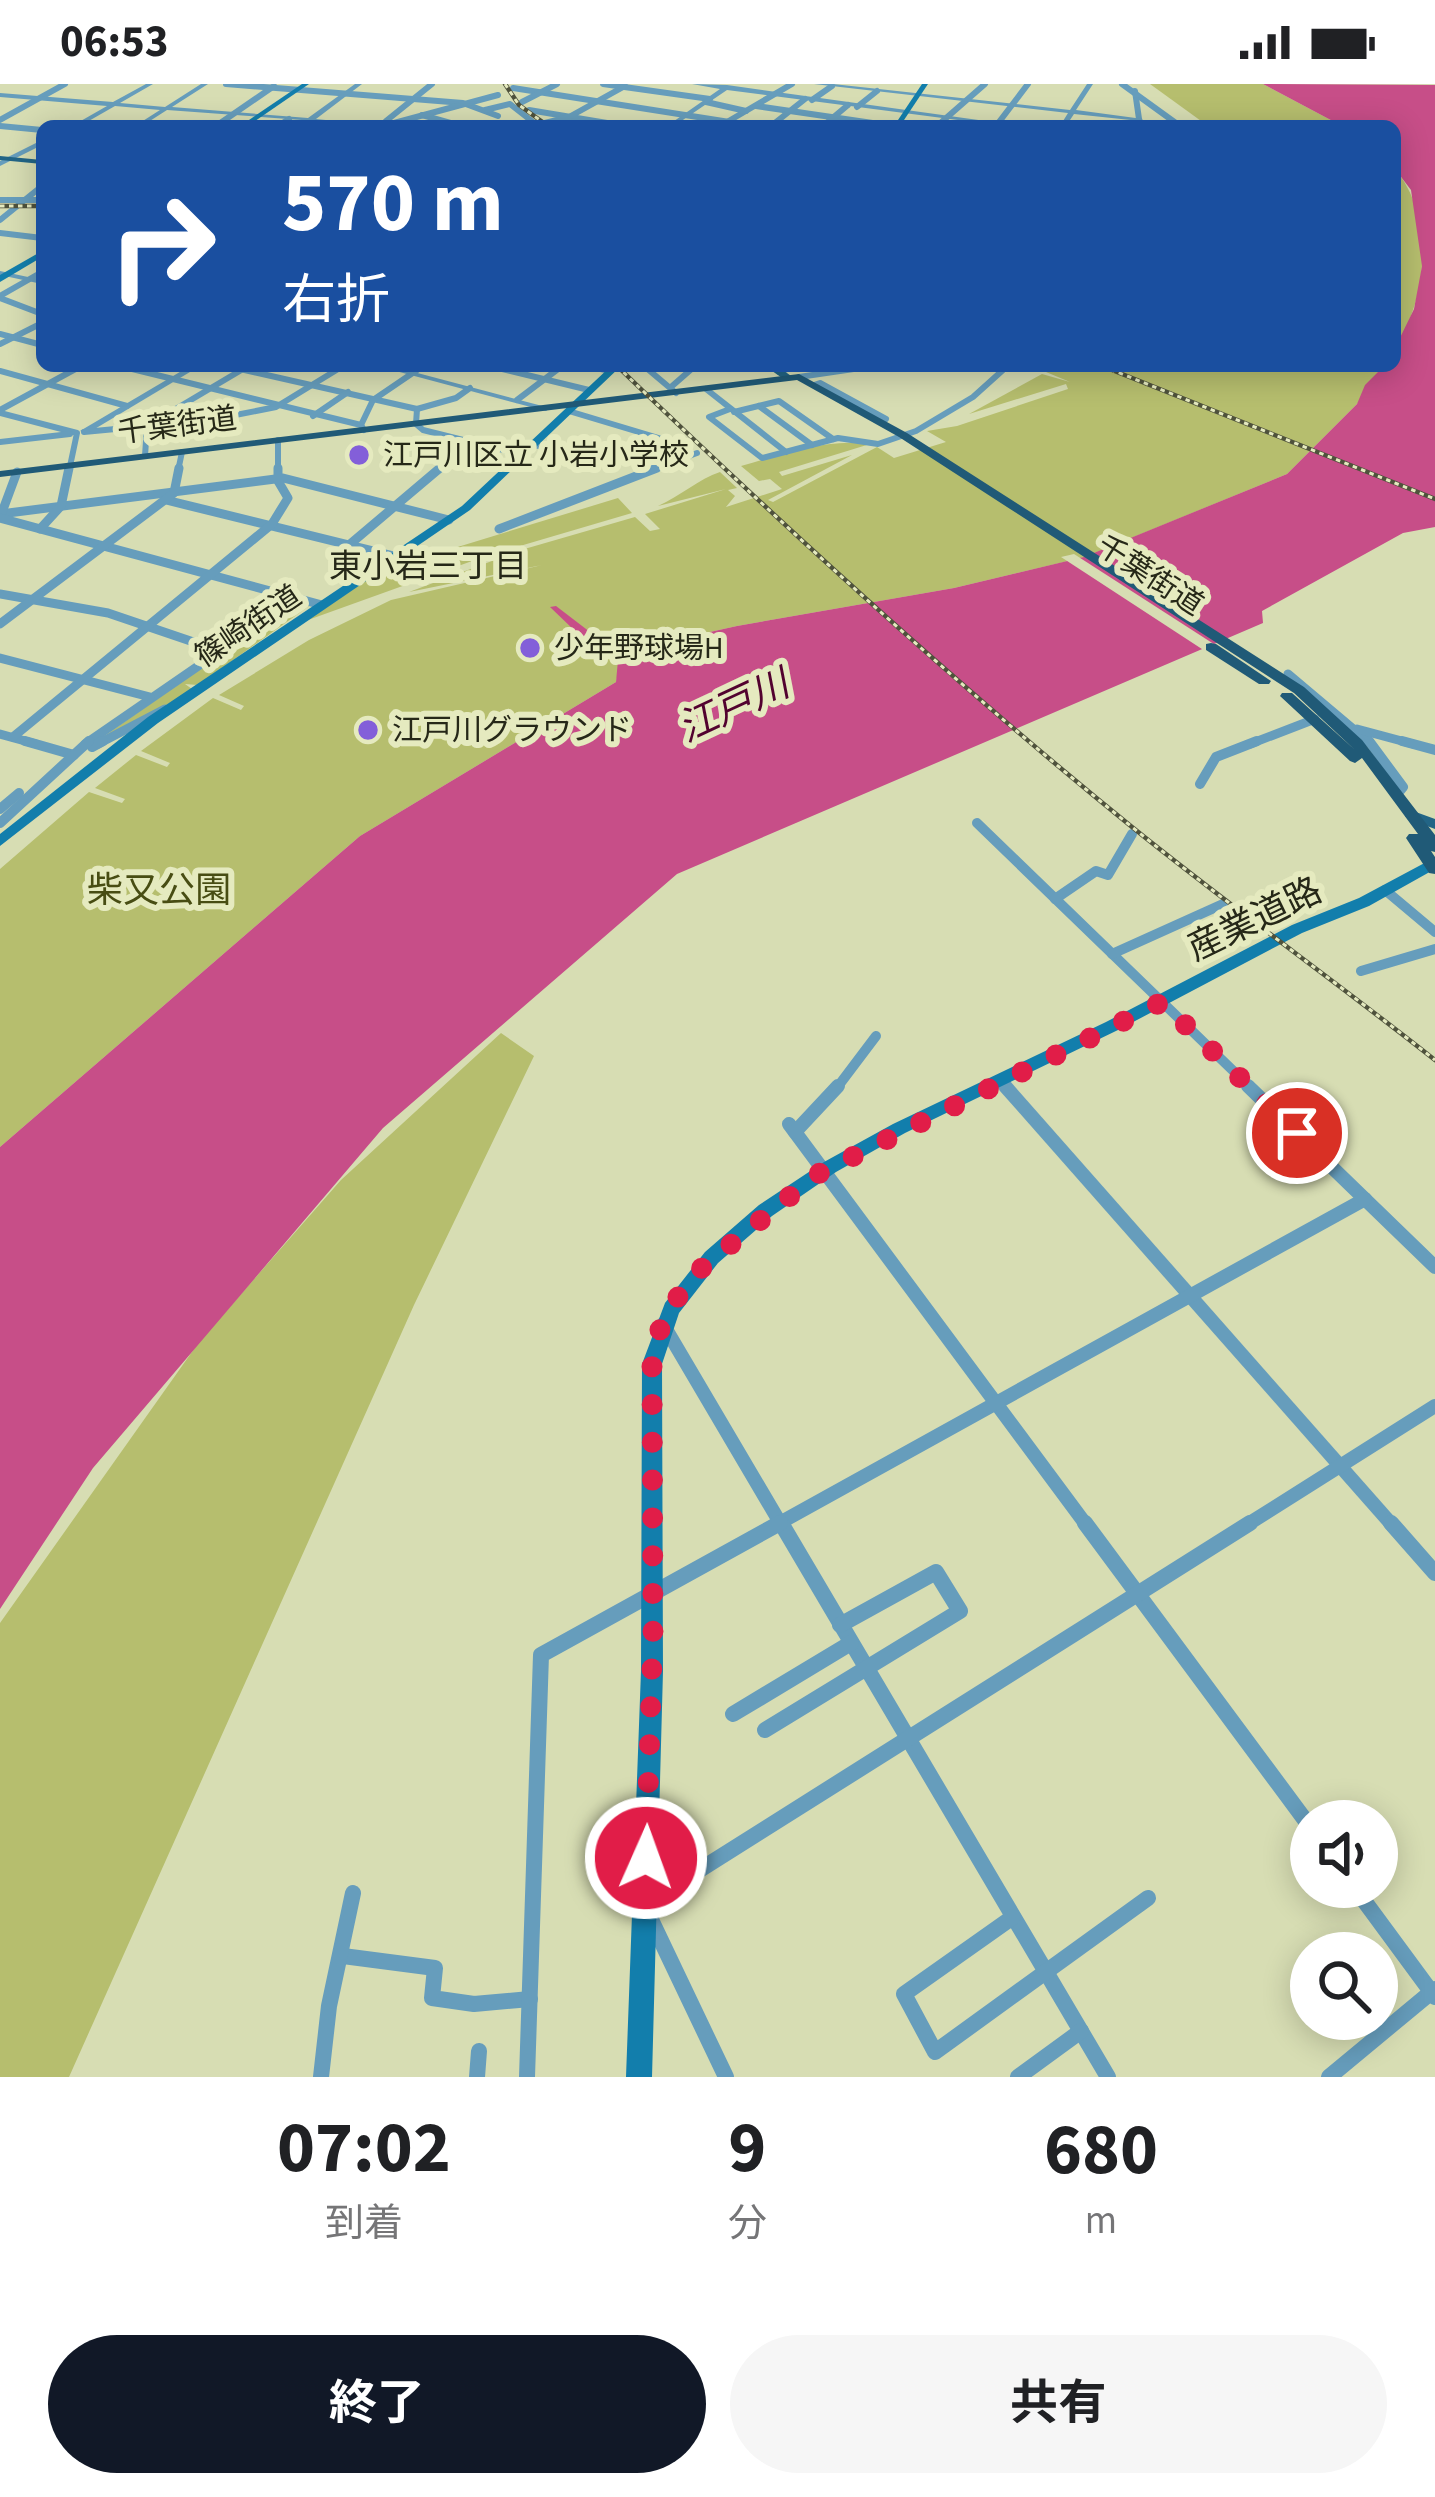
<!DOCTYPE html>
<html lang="ja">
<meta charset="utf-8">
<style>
body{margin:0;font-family:"Source Sans 3","Noto Sans JP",sans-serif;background:#f6f6f6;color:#202124;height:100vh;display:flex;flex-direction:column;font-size:45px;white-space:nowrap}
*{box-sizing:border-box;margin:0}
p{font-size:39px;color:#757577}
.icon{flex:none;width:66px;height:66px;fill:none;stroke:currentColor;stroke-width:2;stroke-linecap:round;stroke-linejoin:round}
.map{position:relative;height:1993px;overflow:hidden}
.sheet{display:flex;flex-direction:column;background:#fff;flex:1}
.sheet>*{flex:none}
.hud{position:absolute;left:36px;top:36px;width:1365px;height:252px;border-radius:18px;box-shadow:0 6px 30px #0003;background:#1a4fa0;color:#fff;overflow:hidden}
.buttons{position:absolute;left:1290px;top:1716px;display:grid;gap:24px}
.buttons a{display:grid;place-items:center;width:108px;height:108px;border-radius:50%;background:#fff;box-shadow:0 6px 30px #0003;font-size:60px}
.pin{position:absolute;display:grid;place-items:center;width:102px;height:102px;color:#fff;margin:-51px;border:6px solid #fff;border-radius:50%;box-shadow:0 3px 12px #0007}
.me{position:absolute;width:132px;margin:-66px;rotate:2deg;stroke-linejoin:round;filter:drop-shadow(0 0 9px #0008)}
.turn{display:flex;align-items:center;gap:42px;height:252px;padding:0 48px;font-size:54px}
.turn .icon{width:156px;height:156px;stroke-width:2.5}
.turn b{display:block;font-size:84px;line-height:102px}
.eta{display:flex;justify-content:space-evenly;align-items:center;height:204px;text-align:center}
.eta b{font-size:72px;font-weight:700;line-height:84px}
.button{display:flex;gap:24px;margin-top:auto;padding:24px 48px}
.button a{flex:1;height:138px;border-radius:72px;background:#111827;color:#fff;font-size:48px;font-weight:700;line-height:138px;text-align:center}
.button a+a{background:#f6f6f6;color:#202124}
.status{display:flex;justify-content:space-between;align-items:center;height:84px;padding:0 60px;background:#fff;direction:ltr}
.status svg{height:33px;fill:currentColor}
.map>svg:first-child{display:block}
.green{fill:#b6be6e}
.water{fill:#c74e88}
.pier{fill:#d7ddb3}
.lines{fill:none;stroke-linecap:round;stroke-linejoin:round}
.minor-far4{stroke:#669dbc;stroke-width:6}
.minor-far3{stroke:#669dbc;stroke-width:9}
.minor-far2{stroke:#669dbc;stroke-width:10}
.minor-far1{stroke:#669dbc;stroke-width:14}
.minor{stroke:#669dbc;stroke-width:16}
.tertiary{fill:#669dbc;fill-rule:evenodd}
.secondary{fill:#127eac;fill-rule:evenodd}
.primary{fill:#226586;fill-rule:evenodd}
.trunk{fill:#205a77;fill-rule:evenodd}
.rail-casing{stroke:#4f523c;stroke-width:4.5}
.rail{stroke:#e5eabf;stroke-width:3;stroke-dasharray:4.5;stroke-linecap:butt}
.route{stroke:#e11d48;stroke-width:21;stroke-dasharray:0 37.8}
.poi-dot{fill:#835fd9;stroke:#e5eabf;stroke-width:4.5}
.labels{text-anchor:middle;stroke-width:12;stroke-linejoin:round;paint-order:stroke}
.far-street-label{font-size:30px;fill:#262818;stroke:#e5eabf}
.far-poi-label{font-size:30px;fill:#262818;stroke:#e5eabf;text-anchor:start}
.far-neighbourhood-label{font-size:33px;fill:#262818;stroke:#e5eabf}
.park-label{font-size:36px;fill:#484d13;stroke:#e5eabf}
.street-label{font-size:36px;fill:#262818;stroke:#e5eabf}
.water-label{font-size:39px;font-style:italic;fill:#52022f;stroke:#e5eabf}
</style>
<div class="status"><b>06:53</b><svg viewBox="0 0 49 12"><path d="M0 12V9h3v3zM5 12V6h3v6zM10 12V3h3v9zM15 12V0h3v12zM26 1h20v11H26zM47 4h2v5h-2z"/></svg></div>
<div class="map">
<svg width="1435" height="1993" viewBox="0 0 1435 1993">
<rect width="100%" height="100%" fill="#d7ddb3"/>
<g class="green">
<path d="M 1150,0 L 1263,0 L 1342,42 L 1208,42 Z"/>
<path d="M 1395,85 C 1435,133 1428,213 1395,264 Z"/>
<path d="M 1054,282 L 1384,282 L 1357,320 L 1287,390 L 1085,473 L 954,504 L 737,542 L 651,561 L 631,572 L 599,570 L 620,579 L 616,598 L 360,752 L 0,1063 L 0,785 L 89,708 L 122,719 L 125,715 L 95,704 L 136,671 L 167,683 L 170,679 L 141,667 L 213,614 L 241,626 L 244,622 L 219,611 L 309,556 L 391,516 L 542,481 L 409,508 L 521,466 L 635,433 L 650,447 L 660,445 L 645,430 L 726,405 L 658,422 C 680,412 699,395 720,388 L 737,404 L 728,406 L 735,412 L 726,423 L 782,405 L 770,395 L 759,397 L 741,382 C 784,370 826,354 870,360 L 779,388 L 782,392 L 852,371 L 768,416 L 773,418 L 877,363 L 894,374 L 946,358 L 927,347 L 957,342 L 1068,305 L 1066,300 L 969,330 L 1042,290 L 1070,298 L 1046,288 Z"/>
<path d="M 618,414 L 632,429 L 486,472 L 308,536 L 374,491 L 402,480 Z"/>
<path d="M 312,520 L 198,601 L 185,600 L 192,605 L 179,614 L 86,665 L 228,565 Z"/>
<path d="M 501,949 L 534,972 L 414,1221 L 69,1993 L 0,1993 L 0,1539 L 199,1258 L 341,1096 Z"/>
</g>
<path class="water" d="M 1263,0 L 1435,1 L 1435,443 L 1403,449 L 1262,527 L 1263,539 L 677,790 L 383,1044 L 93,1384 L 0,1525 L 0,1063 L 360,752 L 616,598 L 618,576 L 599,570 L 550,523 L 556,522 L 620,571 L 631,572 L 651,561 L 737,542 L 954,504 L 1084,473 L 1287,390 L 1357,320 L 1365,301 L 1384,282 L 1395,282 L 1395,264 L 1414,225 L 1422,182 L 1411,106 L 1395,85 L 1395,42 L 1342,42 Z"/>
<path class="pier" d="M 1074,470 L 1220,564 L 1208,569 L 1061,473 Z"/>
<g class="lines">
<g class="minor-far4">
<path d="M 226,0 L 463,19 L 498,32"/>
<path d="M 603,0 L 710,15"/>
<path d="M 1122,0 L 1180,42"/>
<path d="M 513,4 L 755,42"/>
<path d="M 1135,7 L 1140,42"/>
<path d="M 812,16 L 832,2"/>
<path d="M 522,18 L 557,0"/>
<path d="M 706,18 L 746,27"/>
<path d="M 756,22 L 893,42"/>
<path d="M 857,23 L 877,7"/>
<path d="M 485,26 L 510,20 L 538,42"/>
<path d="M 529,26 L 625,42"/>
<path d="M 422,31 L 461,42"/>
<path d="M 0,36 L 65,0"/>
<path d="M 386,37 L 432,0"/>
<path d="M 727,38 L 792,0"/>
<path d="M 0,42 L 42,46"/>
<path d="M 216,42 L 274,2"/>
<path d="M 278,42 L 289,35"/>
<path d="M 383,42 L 498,11"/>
<path d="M 533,42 L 569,33 L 625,2"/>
<path d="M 771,42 L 805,15"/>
<path d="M 823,42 L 848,21"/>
<path d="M 937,42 L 985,0"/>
<path d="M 996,42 L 1028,0"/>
<path d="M 0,116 L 42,116"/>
<path d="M 0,136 L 42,102"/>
<path d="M 0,149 L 42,154"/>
<path d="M 0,212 L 42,188"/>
<path d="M 0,214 L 42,230"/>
<path d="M 0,250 L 42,261"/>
<path d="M 0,260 L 42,239"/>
<path d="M 120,282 L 361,341 L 364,346"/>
<path d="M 227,282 L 417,325 L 416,340 L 423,346 L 524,371"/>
<path d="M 490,282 L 589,306"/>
<path d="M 587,282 L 610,287"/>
<path d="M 644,282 L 676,309"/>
<path d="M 0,287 L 127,322"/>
<path d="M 779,288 L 796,282"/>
<path d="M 799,293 L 874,282"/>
<path d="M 814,301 L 820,299 L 886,335"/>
<path d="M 671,303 L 695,282"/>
<path d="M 706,305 L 786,368"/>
<path d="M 517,316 L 562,282"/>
<path d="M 759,322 L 812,361"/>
<path d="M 417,325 L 456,314 L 470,304"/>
<path d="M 730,325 L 709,333 L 762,374 L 838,354 L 878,360 L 916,347 L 973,313 L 1003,286 L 995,282"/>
<path d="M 0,326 L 81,282"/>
<path d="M 734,328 L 779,317 L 833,355"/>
<path d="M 0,329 L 77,349 L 69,387"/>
<path d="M 313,332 L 348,308"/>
<path d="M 361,341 L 373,316 L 423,282"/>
<path d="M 84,348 L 210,336 L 276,323 L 343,282"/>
<path d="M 278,356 L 278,387"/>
<path d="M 0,358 L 70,350"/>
<path d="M 534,361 L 594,373 L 660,361 L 662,355 L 572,328"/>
<path d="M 145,372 L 147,342 L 243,285"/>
<path d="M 178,387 L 182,368"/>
<path d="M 436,387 L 472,357"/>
<path d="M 649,387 L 697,369"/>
</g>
<g class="minor-far3">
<path d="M 166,416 L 394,472"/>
<path d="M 0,430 L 283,394 L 449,436"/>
<path d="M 1,431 L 17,388"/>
<path d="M 0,434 L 322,521"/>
<path d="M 40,445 L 61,422 L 69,384"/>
<path d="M 499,445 L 657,384"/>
<path d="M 349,461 L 440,384"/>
<path d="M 0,510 L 108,529 L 220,567 L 85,660"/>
<path d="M 0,540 L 174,409 L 179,384"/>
<path d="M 0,574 L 150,613"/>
<path d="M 1288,590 L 1371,660"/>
<path d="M 1357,645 L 1413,660"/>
<path d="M 0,650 L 36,660"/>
<path d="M 13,653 L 272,440 L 288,414 L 278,397 L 278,384"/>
<path d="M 98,660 L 165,625"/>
<path d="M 1250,660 L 1315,635"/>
</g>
<g class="minor-far2">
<path d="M 25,657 L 74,671"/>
<path d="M 1369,657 L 1403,703 L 1398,709"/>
<path d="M 1402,657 L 1435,666"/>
<path d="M 92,663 L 103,657"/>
<path d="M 1200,700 L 1216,673 L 1257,657"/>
<path d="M 0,725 L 19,709"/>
<path d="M 0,739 L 89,657"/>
<path d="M 977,739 L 1252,1005"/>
<path d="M 1385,806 L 1435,848"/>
<path d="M 1055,815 L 1096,787 L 1108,791 L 1132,750"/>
<path d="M 1112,870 L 1223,820"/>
<path d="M 1361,887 L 1435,865"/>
<path d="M 1000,997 L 1007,1005"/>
<path d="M 836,1005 L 876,952"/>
</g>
<g class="minor-far1">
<path d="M 1005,1002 L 1393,1442"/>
<path d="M 1248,1002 L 1435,1183"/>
<path d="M 789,1040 L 1087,1442"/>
<path d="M 795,1048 L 838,1002"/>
<path d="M 663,1240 L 782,1442"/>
<path d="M 774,1442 L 1365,1115"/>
<path d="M 1245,1442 L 1435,1322"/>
</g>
<g class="minor">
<path d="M 781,1439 L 1108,1993"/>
<path d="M 1085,1439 L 1311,1744"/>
<path d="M 1391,1439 L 1435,1489"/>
<path d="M 733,1630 L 851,1559"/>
<path d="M 765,1646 L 960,1527 L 936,1488 L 840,1541"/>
<path d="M 1354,1803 L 1435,1913"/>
<path d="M 1013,1833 L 904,1910 L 935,1968 L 1148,1814"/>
<path d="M 343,1872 L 435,1884 L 432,1914 L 474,1920 L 530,1915"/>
<path d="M 321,1993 L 329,1922 L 353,1809"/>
<path d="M 477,1993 L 479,1967"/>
<path d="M 527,1993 L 541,1571 L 780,1439"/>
<path d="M 726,1993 L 644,1821 L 1250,1439"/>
<path d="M 1018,1993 L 1081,1947"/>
<path d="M 1329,1993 L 1435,1905"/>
</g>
<g class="tertiary">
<path d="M 146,0 L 153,0 L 120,19 L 165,23 L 201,0 L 208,0 L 172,23 L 308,34 L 355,0 L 362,0 L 316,35 L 383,42 L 167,26 L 142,42 L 135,42 L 160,26 L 115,22 L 80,42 L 72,42 L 107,22 L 0,13 L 0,9 L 113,18 Z"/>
<path d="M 692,0 L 727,1 L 1021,42 L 1004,42 L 727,6 L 674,42 L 667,42 L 720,5 Z"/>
<path d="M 814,0 L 833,0 L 1070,26 L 1087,0 L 1093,0 L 1076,26 L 1143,35 L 1140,37 L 1074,30 L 1066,42 L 1060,42 L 1068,29 Z"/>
<path d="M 42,56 L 42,61 L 0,82 L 0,77 Z"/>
<path d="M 0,187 L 42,196 L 42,200 L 0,191 Z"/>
<path d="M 190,282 L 200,282 L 88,349 L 80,347 Z"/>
<path d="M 377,282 L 391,282 L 550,324 L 546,327 Z"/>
</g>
<g class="secondary">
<path d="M 302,0 L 309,0 L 248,42 L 240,42 Z"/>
<path d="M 922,0 L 928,0 L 900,42 L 894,42 Z"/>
<path d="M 42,167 L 42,173 L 0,198 L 0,191 Z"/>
<path d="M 611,282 L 621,282 L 470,426 L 158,639 L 0,762 L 0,750 L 148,633 L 462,422 Z"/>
<path d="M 1432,775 L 1435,776 L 1435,785 L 1369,822 L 1302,849 L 1118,946 L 905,1049 L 836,1088 L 772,1132 L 718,1179 L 679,1229 L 662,1280 L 663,1587 L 652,1993 L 626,1993 L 641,1587 L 642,1280 L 665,1219 L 705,1168 L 759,1121 L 824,1078 L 893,1040 L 1106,938 L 1292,841 L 1359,814 Z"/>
</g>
<g class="primary">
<path d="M 0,72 L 42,76 L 42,80 L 0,76 Z"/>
<path d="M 765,282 L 777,282 L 794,294 L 785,296 Z"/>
<path d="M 1413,727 L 1435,735 L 1435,745 L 1408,735 L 1405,732 Z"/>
</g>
<g class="trunk">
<path d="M 799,290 L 907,349 L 1304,603 L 1362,656 L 1425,738 L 1435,751 L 1435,768 L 1431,767 L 1435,773 L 1435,790 L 1429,789 L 1406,754 L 1409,750 L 1418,750 L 1362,674 L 1355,679 L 1350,677 L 1280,612 L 1282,609 L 1292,609 L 1355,666 L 1294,609 L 899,353 L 797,296 L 0,393 L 0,387 Z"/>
<path d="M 1211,559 L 1216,560 L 1271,597 L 1269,600 L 1259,600 L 1206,566 L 1206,560 Z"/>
</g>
<defs>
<g id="rail">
<path d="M 505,0 L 519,21 L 548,42"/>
<path d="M 0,122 L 42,122"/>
<path d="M 617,282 C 783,442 953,598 1132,743 C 1231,823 1335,897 1435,976"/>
<path d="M 1102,282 L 1435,415"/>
</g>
</defs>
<use href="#rail" class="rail-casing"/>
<use href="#rail" class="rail"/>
</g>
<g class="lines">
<path class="route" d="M 646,1774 L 653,1547 L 652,1280 L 662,1237 L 692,1192 L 816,1091 L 1162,918 L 1297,1049"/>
</g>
<g class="poi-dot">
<circle cx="359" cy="371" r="12"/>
<circle cx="530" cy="564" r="12"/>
<circle cx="368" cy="646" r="12"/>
</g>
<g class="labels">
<g class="far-street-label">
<text transform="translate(177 341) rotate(-7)" y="10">千葉街道</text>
<text transform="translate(1150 491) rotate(33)" y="10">千葉街道</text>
<text transform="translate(248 542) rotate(-34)" y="10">篠崎街道</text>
</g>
<g class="far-poi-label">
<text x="383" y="381">江戸川区立 小岩小学校</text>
<text x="554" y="574">少年野球場H</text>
<text x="392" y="656">江戸川グラウンド</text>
</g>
<g class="far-neighbourhood-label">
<text x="428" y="493">東小岩三丁目</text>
</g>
<g class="park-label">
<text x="159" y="818">柴又公園</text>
</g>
<g class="street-label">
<text transform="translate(1254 834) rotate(-26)" y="13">産業道路</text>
</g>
<g class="water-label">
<text transform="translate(733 621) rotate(-25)" y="14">江戸川</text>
</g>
</g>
</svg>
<div class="buttons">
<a><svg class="icon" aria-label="sound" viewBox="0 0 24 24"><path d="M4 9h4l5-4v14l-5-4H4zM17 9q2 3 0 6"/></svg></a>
<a><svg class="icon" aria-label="search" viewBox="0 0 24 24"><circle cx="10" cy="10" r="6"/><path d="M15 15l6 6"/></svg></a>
</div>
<div class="pin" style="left:1297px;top:1049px;background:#d93025"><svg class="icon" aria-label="arrive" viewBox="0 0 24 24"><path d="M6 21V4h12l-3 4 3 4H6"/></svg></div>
<svg class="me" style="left:646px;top:1774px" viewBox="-20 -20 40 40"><circle r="17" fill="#e11d48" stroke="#fff" stroke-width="3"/><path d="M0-11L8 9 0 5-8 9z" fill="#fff"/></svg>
<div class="hud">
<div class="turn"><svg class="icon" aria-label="right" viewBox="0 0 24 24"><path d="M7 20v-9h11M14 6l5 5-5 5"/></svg><div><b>570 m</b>右折</div></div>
</div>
</div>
<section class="sheet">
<div class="eta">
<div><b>07:02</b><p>到着</p></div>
<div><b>9</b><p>分</p></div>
<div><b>680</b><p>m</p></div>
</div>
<div class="button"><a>終了</a><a>共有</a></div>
</section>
